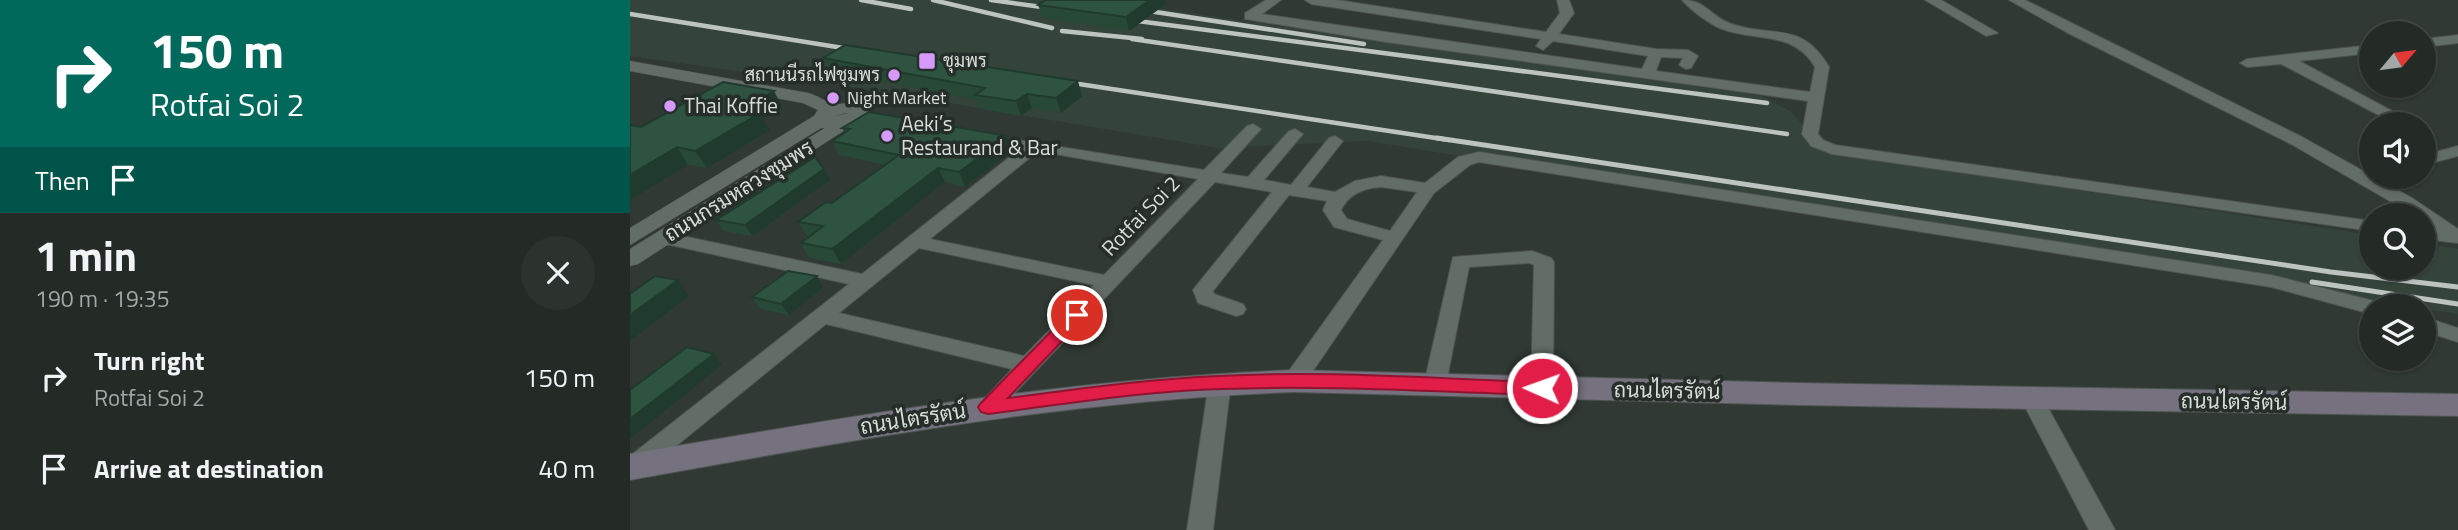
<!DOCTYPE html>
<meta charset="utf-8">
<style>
body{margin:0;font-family:"Titillium Web",Sarabun,sans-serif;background:#2c332f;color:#f1f3f6;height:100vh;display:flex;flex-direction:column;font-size:26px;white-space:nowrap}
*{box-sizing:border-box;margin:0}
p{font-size:23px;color:#a3a7a7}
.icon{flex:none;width:38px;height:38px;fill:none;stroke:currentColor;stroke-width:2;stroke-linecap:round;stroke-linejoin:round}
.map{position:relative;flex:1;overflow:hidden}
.details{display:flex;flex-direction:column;background:#242b27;width:630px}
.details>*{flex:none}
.banner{background:#00695c;color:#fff;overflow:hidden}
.needle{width:46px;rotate:61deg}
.fabs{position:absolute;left:1729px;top:21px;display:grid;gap:14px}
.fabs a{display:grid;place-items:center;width:77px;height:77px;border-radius:50%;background:#242b27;box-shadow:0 2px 5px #0004,0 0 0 2px #414744;font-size:35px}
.pin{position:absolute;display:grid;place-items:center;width:60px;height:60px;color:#fff;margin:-30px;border:4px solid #fff;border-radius:50%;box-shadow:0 2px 7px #0007}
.me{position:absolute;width:77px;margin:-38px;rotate:272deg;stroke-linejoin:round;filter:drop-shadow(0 0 5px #0008)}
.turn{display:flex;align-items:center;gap:24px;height:147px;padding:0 35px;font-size:32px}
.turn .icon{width:91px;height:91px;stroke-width:2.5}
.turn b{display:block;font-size:49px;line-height:60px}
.then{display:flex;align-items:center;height:66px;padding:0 35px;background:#0003;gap:14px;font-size:26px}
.round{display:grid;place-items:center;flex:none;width:74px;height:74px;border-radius:37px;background:#2c332f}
.overview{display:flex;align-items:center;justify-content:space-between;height:119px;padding:0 35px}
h1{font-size:42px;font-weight:700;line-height:52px}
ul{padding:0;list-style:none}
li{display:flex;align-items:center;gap:21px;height:91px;padding:0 35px}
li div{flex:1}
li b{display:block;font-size:26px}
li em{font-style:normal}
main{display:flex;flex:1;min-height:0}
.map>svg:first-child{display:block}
.built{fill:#34443b}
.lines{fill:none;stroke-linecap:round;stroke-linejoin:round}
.minor-casing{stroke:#4e5550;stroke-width:2}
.tertiary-casing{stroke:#4e5550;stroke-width:1}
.secondary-casing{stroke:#4e5550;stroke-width:2}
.minor{fill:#636d67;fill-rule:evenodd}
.tertiary{fill:#636d67;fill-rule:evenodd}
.secondary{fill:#75717e;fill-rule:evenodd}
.rail-far1{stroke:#bdc3bf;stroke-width:4.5}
.rail{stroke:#bdc3bf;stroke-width:5}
.wall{fill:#284838}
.shaded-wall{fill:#203b2e}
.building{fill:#2e5441;stroke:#203b2e;stroke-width:2}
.route{fill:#e11d48;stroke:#92132f;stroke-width:2}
.poi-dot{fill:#d69bfa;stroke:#262e2a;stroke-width:2.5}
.labels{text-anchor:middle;stroke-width:7;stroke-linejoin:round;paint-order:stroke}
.far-poi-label{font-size:18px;fill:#d8deda;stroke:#262e2a;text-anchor:start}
.poi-label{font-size:21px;fill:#d8deda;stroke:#262e2a;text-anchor:start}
.street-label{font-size:21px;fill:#d8deda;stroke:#262e2a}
</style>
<main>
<section class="details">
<div class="banner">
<div class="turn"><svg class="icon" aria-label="right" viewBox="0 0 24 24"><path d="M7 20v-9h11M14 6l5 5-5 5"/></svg><div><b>150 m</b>Rotfai Soi 2</div></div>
<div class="then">Then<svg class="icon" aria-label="arrive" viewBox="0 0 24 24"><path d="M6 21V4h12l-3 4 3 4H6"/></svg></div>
</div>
<div class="overview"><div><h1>1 min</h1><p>190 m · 19:35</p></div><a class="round"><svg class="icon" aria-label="close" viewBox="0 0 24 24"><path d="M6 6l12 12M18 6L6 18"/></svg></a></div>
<ul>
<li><svg class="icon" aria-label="right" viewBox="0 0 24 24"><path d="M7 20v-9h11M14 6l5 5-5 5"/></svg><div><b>Turn right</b><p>Rotfai Soi 2</p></div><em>150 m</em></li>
<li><svg class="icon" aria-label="arrive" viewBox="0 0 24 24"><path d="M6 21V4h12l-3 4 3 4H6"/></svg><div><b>Arrive at destination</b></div><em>40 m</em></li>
</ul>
</section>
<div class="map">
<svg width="1828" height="530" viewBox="0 0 1828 530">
<rect width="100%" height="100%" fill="#303934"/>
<path class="built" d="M 0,0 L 469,0 L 1132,96 L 1160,111 L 1198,152 L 1741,235 L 1741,268 L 1794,268 L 1794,243 L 1828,249 L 1828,314 L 1248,225 L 738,141 L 588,148 L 242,90 L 0,56 Z"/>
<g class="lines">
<defs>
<g id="minor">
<path d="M 636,0 L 651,0 L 632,14 L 1012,69 L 1018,56 L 923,41 L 913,50 L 906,46 L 911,39 L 681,4 L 675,0 L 707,0 L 916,32 L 930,13 L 927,0 L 939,0 L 944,13 L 929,34 L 1026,49 L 1058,50 L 1068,56 L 1061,68 L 1056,69 L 1049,65 L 1053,58 L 1031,57 L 1026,71 L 1180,92 L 1185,67 C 1163,30 1126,42 1092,29 C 1079,24 1061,10 1052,0 C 1076,0 1079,15 1099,23 C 1141,39 1171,19 1199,67 L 1188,134 L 1193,140 L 1205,145 L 1741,221 L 1741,231 L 1202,154 L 1181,146 L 1172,134 L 1178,101 L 756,42 L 615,19 L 615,13 Z"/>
<path d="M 1295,0 L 1311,0 L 1368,33 L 1356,36 Z"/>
<path d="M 1379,0 L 1395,0 L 1672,137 L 1782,198 L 1828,229 L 1828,243 L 1794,239 L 1794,227 L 1804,229 L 1794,222 L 1794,215 L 1784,215 L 1661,144 L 1436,32 Z"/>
<path d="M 1828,35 L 1828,43 L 1794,47 L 1794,39 Z"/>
<path d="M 1741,45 L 1741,53 L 1669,61 L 1786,124 L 1766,124 L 1651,64 L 1617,67 L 1610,63 L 1617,59 Z"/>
<path d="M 623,124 L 631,129 L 591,173 L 618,177 L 659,131 L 665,129 L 673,134 L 634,180 L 661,185 L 699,138 L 705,136 L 713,141 L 677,187 L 705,192 L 725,181 L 751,176 L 795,183 L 828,157 L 849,152 L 1641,275 L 1748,302 L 1751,306 L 1741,306 L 1741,314 L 1641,287 L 849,162 L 840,165 L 804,193 L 672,387 L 656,387 L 653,381 L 656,375 L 753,240 L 704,227 L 693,210 L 697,201 L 659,195 L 583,291 L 584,294 L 613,304 L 616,309 L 613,314 L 606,316 L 568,303 L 563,290 L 642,192 L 585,182 L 366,413 L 358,415 L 350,413 L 347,407 L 382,369 L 196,324 L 14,472 L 0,472 L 0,456 L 219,284 L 27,242 L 25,238 L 27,234 L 34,232 L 232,274 L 391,148 L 350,140 L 350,134 L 574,170 L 617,126 ZM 408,151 L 568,179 L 474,275 L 300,239 ZM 751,187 L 787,192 L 760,231 L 717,219 L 711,210 C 719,194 734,188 751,187 ZM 289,248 L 464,285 L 394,356 L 209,313 Z"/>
<path d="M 1828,146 L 1828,156 L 1794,165 L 1794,155 Z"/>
<path d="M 902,251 L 921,258 L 924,262 L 923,389 L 920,395 L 904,395 L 901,389 L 904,265 L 900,263 L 839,267 L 816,384 L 813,390 L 797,390 L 794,384 L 823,257 Z"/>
<path d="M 1794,317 L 1828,328 L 1828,342 L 1794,331 Z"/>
<path d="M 590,374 L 598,376 L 601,382 L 583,530 L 557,530 L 579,382 L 582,376 Z"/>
<path d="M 1402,391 L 1410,393 L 1485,530 L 1459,530 L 1391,399 L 1394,393 Z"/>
</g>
<path id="tertiary" d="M 0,61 L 178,93 C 187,95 197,103 205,104 C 221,105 229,97 241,113 L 8,264 L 0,266 L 0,249 L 195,128 L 191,128 L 0,245 L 0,228 L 184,116 L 188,110 L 173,103 L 0,71 ZM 215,113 L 219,113 L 202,117 Z"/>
<path id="secondary" d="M 664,370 L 1168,383 L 1828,394 L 1828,416 L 1168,405 L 664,392 C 439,400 221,440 0,480 L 0,454 C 221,416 440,378 664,370 Z"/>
</defs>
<use href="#minor" class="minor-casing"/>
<use href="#tertiary" class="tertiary-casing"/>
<use href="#secondary" class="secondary-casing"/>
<use href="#minor" class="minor"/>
<use href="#tertiary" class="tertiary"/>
<use href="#secondary" class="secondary"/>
<g class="rail-far1">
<path d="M 231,0 L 281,9"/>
<path d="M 303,0 L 422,28"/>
<path d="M 361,0 L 426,9"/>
<path d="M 506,9 L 734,44"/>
<path d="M 0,14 L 232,51"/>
<path d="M 492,19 L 1137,103"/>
<path d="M 432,31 L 512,39"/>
<path d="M 502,39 L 1157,134"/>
<path d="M 429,81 L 819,140"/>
</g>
<g class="rail">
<path d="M 807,138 L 1701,272 L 1828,287"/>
<path d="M 1682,282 L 1828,304"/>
</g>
</g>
<g class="wall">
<path d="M 416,0 L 535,0 L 536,4 L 499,31 L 413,18 L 408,5 Z"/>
<path d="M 193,58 L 452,96 L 431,113 L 402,108 L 391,116 L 351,109 L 347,100 L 200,72 Z"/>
<path d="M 153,108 L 133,119 L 140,130 L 77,168 L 58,165 L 0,200 L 0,125 L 11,127 Z"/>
<path d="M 212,128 L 378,136 L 383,150 L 335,187 L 315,182 L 211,264 L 179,258 L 171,243 L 179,237 L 177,236 L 168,222 L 202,203 L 255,165 L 209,155 L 202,141 L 215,133 Z"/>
<path d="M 194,169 L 200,180 L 122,236 L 93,231 L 86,220 Z"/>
<path d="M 193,288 L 159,315 L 130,309 L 122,297 Z"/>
</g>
<g class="shaded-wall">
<path d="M 520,0 L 535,0 L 536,4 L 499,31 L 496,17 Z"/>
<path d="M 448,81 L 452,96 L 431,113 L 426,98 Z"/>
<path d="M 144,91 L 153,108 L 133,119 L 140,130 L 77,168 L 65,151 L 110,110 Z"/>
<path d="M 397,94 L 402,108 L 391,116 L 386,101 Z"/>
<path d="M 378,136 L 383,150 L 335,187 L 329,172 Z"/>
<path d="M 47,147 L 58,165 L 0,200 L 0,175 Z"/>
<path d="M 308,168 L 315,182 L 211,264 L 202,249 Z"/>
<path d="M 194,169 L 200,180 L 122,236 L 115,225 Z"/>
<path d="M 187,276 L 193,288 L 159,315 L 151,304 Z"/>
<path d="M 48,280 L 59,296 L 0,341 L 0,315 Z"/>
<path d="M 84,354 L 92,365 L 0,439 L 0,419 Z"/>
</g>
<g class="building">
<path d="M 416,0 L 520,0 L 496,17 L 408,5 Z"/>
<path d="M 215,45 L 448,81 L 426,98 L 397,94 L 386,101 L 345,95 L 355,88 L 193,58 Z"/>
<path d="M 93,82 L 144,91 L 110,110 L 130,113 L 65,151 L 47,147 L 0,175 L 0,125 L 11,127 Z"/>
<path d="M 239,112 L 378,136 L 329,172 L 308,168 L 202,249 L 171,243 L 193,226 L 168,222 L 196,202 L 202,203 L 269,155 L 202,141 L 220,129 L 212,128 Z"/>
<path d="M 185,157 L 194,169 L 115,225 L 86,220 Z"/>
<path d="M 158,271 L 187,276 L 151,304 L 122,297 Z"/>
<path d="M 25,276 L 48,280 L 0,315 L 0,294 Z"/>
<path d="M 57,347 L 84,354 L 0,419 L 0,390 Z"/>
</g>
<path class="route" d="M 447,309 L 453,311 L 456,315 L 453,319 L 378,398 C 448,389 518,379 589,376 C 696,370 805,379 912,382 L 921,388 L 912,395 C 806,392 698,385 592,389 C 513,391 435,404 358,414 L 351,412 L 348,407 L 351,403 L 441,311 Z"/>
<g class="poi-dot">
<rect x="288" y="52" width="18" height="18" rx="3.5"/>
<circle cx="264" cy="75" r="7"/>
<circle cx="203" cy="98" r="7"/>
<circle cx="40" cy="106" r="7"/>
<circle cx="257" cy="136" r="7"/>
</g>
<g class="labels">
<g class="far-poi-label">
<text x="313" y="67">ชุมพร</text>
<text x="250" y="81" text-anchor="end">สถานนีรถไฟชุมพร</text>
<text x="217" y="104">Night Market</text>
</g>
<g class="poi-label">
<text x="54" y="113">Thai Koffie</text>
<text x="271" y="131">Aeki’s<tspan x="271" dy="24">Restaurand &amp; Bar</tspan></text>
</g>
<g class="street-label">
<text transform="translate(109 191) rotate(-32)" y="7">ถนนกรมหลวงชุมพร</text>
<text transform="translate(511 216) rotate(-46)" y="7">Rotfai Soi 2</text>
<text transform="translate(1037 391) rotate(1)" y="7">ถนนไตรรัตน์</text>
<text transform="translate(1604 402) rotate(1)" y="7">ถนนไตรรัตน์</text>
<text transform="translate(283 419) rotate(-9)" y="7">ถนนไตรรัตน์</text>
</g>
</g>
</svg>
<div class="fabs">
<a><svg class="needle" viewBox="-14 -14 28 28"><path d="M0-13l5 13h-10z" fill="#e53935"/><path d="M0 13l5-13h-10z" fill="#a3a7a7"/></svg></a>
<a><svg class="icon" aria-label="sound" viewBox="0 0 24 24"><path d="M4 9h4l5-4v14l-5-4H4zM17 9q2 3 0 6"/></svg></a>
<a><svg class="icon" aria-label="search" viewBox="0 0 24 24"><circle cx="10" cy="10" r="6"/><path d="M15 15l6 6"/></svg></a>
<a><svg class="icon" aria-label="layers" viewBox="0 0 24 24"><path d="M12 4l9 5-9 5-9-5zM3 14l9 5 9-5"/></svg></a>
</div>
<div class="pin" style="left:447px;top:315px;background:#d93025"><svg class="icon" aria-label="arrive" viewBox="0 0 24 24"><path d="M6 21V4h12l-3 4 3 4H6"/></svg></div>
<svg class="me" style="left:912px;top:388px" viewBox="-20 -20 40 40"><circle r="17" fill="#e11d48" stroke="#fff" stroke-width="3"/><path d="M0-11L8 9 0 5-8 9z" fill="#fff"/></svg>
</div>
</main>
